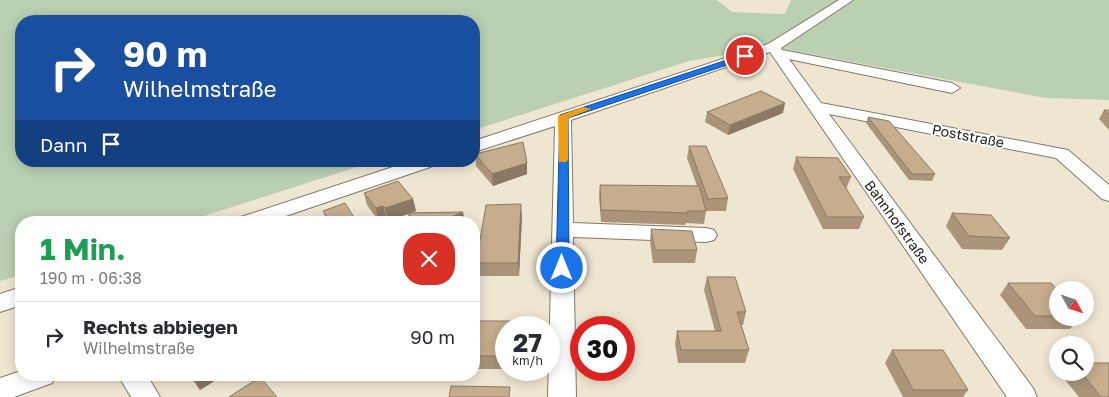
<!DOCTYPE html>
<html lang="de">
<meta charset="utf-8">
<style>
body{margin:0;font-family:"Golos Text",sans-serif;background:#f7f7f7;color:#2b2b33;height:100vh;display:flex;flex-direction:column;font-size:19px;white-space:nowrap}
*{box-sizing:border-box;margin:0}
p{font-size:16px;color:#7c7c81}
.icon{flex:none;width:28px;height:28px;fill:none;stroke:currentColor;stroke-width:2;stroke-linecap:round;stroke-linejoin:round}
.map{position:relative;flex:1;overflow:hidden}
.sheet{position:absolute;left:15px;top:216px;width:465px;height:165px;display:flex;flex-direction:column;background:#fff;border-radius:20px;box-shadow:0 2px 12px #0003}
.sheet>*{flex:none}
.top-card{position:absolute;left:15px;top:15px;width:465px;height:152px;border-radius:20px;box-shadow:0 2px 12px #0003;background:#1a4fa0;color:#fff;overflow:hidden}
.needle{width:32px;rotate:130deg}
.controls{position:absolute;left:1049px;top:281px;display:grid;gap:10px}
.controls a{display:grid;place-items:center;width:45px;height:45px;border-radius:50%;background:#fff;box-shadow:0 2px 12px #0003;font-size:25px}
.speed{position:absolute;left:495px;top:316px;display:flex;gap:10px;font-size:25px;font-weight:700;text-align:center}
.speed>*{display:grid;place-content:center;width:65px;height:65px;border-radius:50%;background:#fff;box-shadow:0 2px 12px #0003;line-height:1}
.speed small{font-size:12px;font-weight:400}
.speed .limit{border:8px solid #d22;background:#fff;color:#111}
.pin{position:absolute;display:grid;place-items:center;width:42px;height:42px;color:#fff;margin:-21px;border:2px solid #fff;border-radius:50%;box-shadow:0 1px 5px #0007}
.me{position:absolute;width:55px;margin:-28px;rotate:0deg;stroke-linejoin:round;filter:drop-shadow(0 0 4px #0008)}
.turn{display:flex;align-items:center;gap:18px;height:105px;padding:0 25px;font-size:22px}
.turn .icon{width:65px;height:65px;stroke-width:2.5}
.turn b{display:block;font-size:35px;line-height:42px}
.then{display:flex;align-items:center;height:48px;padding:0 25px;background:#0003;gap:10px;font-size:19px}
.round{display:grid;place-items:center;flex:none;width:52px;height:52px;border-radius:20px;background:#f7f7f7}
.overview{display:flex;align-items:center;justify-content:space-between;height:85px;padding:0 25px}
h1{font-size:30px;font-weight:700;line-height:38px;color:#1e9e55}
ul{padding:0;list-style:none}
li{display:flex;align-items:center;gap:15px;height:70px;padding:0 25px;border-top:1px solid #e1e1e2}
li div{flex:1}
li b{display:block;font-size:19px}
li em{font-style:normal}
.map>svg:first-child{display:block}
.green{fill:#bad0b1}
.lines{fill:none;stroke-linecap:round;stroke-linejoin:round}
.minor-casing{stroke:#817967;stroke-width:2}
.minor{fill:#fff;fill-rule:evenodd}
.wall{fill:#aa957a}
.shaded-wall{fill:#8b7963}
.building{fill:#c6ad8e;stroke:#8b7963}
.route{fill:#1a73e8;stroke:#114b97}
.slow{fill:#f59e0b}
.labels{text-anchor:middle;stroke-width:4;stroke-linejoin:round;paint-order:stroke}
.street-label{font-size:14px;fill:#232019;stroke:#fff}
</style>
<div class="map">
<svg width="1109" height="397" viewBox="0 0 1109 397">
<rect width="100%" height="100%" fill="#efe6d2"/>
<path class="green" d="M 0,0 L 717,0 L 732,12 L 785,14 L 791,0 L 1109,0 L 1109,100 L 1046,98 L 773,47 L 689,61 L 474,130 L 474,21 L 21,21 L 21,161 L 376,161 L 185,222 L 21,222 L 21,275 L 0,281 Z"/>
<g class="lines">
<defs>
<g id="minor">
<path d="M 839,0 L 853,0 L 781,48 L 782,50 L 952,83 L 960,88 L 952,93 L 789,59 L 821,103 L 1068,150 L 1109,185 L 1109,201 L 1102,199 L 1056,158 L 829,114 L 1033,388 L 1037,397 L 1007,397 L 770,52 L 571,120 L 573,223 L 706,228 L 714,230 L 717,235 L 714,240 L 706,242 L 573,237 L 576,397 L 548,397 L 555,126 L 474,152 L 474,141 L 768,44 Z"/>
<path d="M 411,161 L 439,161 L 436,165 L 268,222 L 237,222 L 241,217 Z"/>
<path d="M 21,287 L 21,305 L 0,312 L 0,294 Z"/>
<path d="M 21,371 L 21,375 L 56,375 L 52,383 L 14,397 L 0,397 L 0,378 Z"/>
<path d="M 118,375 L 147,375 L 160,397 L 131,397 Z"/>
</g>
</defs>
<use href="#minor" class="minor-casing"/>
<use href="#minor" class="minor"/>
</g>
<g class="wall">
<path d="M 1104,110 L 1109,110 L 1109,130 L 1099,119 Z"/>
<path d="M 707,112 L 783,113 L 728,135 L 705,122 Z"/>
<path d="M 868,117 L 935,174 L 932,181 L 909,180 L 866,123 Z"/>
<path d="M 689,146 L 728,198 L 726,211 L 706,211 L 704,224 L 686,223 L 685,225 L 601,222 L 599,197 L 600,185 L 697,186 L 687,158 Z"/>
<path d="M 475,154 L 527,174 L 493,186 L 476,166 Z"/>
<path d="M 796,157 L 851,177 L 846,189 L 864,217 L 859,229 L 823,229 L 793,169 Z"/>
<path d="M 364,193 L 413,199 L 416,211 L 410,213 L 463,212 L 464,218 L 454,222 L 412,222 L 409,220 L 408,214 L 388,221 L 386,218 L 378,220 L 367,205 Z"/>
<path d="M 323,211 L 357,222 L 327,222 Z"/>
<path d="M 952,213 L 1010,238 L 1002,250 L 962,249 L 946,226 Z"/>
<path d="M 522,217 L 519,276 L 478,276 L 476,263 Z"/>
<path d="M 651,229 L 697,250 L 695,263 L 653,263 L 650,242 Z"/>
<path d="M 707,277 L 746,312 L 743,325 L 741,325 L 749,350 L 745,363 L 678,363 L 675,344 L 677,331 L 715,331 L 704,290 Z"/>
<path d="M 1008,283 L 1058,291 L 1058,318 L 1079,318 L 1070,329 L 1026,329 L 1000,295 Z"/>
<path d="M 474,321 L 506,328 L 506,369 L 474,369 Z"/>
<path d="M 892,350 L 968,390 L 963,397 L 903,397 L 885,363 Z"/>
<path d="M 1065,372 L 1085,372 L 1109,397 L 1079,397 L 1062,376 Z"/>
<path d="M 189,375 L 224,375 L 200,390 Z"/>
</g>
<g class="shaded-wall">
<path d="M 785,103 L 783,113 L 728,135 L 730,125 Z"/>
<path d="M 527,163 L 527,174 L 493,186 L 492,174 Z"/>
<path d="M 413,199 L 416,211 L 388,221 L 385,208 Z"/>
<path d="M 521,204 L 522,217 L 519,276 L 518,263 Z"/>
<path d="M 383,206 L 386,218 L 378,220 L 376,208 Z"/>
<path d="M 463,212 L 464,218 L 454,222 L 439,222 Z"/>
<path d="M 194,375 L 224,375 L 200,390 L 192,376 Z"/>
</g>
<g class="building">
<path d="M 761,91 L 785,103 L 730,125 L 707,112 Z"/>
<path d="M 1104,110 L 1109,110 L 1109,115 Z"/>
<path d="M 868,117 L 889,121 L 935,174 L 912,174 Z"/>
<path d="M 523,142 L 527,163 L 492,174 L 475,154 Z"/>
<path d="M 689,146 L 706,146 L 728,198 L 708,199 Z"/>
<path d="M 796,157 L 838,158 L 851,177 L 839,177 L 864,217 L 827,217 Z"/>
<path d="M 398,181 L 413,199 L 385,208 L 383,206 L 376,208 L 364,193 Z"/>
<path d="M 600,185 L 699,186 L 706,211 L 687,211 L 688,213 L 601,210 Z"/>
<path d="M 345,203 L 357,222 L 330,222 L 323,211 Z"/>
<path d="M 521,204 L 518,263 L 476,263 L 486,205 Z"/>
<path d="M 463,212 L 439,222 L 416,222 L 408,213 Z"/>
<path d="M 952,213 L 991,215 L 1010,238 L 969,236 Z"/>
<path d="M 651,229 L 692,231 L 697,250 L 655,250 Z"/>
<path d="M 707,277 L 735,277 L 746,312 L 737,312 L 749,350 L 681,350 L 677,331 L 721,331 Z"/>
<path d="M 1008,283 L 1051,283 L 1058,291 L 1058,316 L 1035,316 Z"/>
<path d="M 474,321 L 512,321 L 512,328 L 506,328 L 506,356 L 474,356 Z"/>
<path d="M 892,350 L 943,350 L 968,390 L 913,390 Z"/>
<path d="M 1085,363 L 1109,363 L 1109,397 L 1101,397 L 1081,372 L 1085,372 Z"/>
<path d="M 260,377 L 277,397 L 229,397 Z"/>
<path d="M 451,386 L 510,387 L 509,397 L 449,397 Z"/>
</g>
<path class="route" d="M 745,54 L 749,56 L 748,58 L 568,118 L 569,268 L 567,271 L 558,271 L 556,268 L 560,115 Z"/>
<path class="slow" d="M 583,107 L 591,109 L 568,118 L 568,160 L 566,162 L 559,162 L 558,116 Z"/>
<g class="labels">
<g class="street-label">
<text transform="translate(968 136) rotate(11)" y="5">Poststraße</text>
<text transform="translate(897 222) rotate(54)" y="5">Bahnhofstraße</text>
</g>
</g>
</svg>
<div class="controls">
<a><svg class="needle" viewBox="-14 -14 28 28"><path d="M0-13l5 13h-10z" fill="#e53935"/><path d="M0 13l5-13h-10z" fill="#7c7c81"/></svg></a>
<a><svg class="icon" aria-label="search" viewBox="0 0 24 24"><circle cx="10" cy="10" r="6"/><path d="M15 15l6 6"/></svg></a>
</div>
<div class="speed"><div>27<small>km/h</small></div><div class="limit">30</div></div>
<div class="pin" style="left:745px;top:56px;background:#d93025"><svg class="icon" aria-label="arrive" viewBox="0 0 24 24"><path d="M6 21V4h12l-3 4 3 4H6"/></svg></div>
<svg class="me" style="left:562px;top:268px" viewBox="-20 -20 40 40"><circle r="17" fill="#1a73e8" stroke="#fff" stroke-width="3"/><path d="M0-11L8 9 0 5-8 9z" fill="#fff"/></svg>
<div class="top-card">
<div class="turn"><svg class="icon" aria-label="right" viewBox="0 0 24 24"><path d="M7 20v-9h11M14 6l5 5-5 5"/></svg><div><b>90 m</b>Wilhelmstraße</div></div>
<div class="then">Dann<svg class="icon" aria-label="arrive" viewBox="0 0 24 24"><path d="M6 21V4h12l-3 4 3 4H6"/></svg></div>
</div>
<section class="sheet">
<div class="overview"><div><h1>1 Min.</h1><p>190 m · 06:38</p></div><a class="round" style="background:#d93025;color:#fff"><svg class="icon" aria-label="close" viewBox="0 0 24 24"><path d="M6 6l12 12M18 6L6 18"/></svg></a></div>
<ul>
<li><svg class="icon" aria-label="right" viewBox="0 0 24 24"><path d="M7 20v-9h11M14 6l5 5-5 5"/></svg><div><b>Rechts abbiegen</b><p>Wilhelmstraße</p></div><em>90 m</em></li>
</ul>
</section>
</div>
